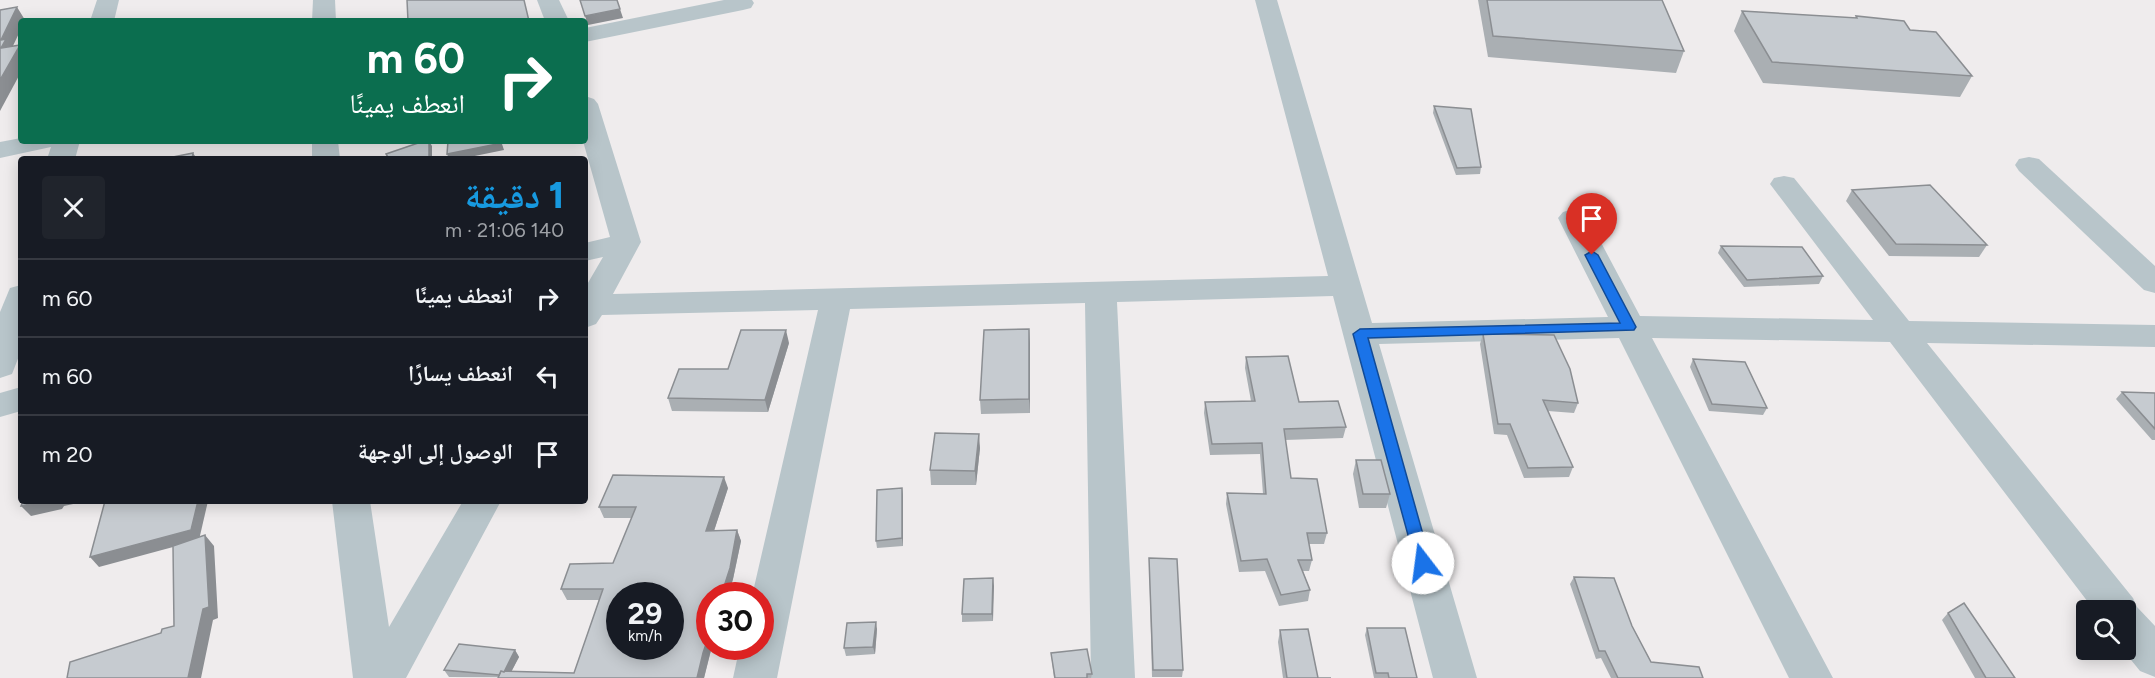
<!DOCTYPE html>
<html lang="ar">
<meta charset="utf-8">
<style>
body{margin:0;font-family:Figtree,"Noto Naskh Arabic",sans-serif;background:#20242c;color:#f1f3f6;direction:rtl;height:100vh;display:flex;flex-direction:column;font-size:22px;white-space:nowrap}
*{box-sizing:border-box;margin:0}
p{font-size:20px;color:#9ea1a6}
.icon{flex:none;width:33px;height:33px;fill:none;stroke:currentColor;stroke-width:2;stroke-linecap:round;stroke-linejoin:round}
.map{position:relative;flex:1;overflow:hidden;direction:ltr}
.side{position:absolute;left:18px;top:156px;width:570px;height:348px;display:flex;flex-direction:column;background:#171b24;border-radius:6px;box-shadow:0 3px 15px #0003;direction:rtl}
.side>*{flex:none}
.guide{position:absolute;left:18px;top:18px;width:570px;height:126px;border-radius:6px;box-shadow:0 3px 15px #0003;direction:rtl;background:#0b6e4f;color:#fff;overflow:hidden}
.controls{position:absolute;left:2076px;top:600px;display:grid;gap:12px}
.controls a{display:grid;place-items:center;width:60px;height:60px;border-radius:6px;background:#171b24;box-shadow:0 3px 15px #0003;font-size:30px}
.speed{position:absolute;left:606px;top:582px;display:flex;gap:12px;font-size:30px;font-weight:700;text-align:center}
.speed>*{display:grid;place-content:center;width:78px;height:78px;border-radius:50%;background:#171b24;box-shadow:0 3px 15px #0003;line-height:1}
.speed small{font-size:15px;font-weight:400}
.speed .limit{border:9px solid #d22;background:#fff;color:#111}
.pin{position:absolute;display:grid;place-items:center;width:51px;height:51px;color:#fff;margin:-62px -26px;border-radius:50% 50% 50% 0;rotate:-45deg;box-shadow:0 0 6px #0007}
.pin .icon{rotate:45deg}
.me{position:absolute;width:66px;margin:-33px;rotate:345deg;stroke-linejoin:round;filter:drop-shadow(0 0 4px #0008)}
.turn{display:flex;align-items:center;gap:21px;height:126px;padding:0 24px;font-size:27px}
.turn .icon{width:78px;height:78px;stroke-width:2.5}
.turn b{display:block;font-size:42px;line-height:51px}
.round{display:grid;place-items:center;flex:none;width:63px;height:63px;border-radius:6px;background:#20242c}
.headline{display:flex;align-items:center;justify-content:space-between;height:102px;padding:0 24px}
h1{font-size:36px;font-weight:800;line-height:45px;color:#1799df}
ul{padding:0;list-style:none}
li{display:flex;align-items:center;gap:18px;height:78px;padding:0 24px;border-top:2px solid #363941}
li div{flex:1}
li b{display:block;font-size:22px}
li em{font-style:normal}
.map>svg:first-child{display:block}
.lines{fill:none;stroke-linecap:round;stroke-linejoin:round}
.minor{fill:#b8c5ca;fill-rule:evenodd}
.wall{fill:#aaafb3}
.shaded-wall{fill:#8b8e92}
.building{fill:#c6cbd0;stroke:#8b8e92;stroke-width:1.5;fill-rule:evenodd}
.route{fill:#1a73e8;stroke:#114b97;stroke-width:1.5}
</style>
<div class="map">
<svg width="2155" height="678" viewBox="0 0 2155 678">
<rect width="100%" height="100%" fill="#efeced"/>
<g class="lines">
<g class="minor">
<path d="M 97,0 L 119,0 L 114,21 L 90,21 Z"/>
<path d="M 313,0 L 335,0 L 336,21 L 312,21 Z"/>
<path d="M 537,0 L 559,0 L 569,21 L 545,21 Z"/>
<path d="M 724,0 L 752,0 L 754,3 L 751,8 L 743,10 L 585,42 L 585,28 Z"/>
<path d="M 1255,0 L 1277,0 L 1372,323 L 1608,317 L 1558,218 L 1563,212 L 1573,209 L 1583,212 L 1588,218 L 1640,316 L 1873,320 L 1770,184 L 1774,178 L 1784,176 L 1794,178 L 1909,321 L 2155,325 L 2155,347 L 1927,343 L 2133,598 L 2137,607 L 2155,626 L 2155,677 L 2140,671 L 2123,650 L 2126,650 L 2126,610 L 2094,610 L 1890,342 L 1652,338 L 1833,678 L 1789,678 L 1619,338 L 1379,344 L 1477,678 L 1433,678 L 1333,296 L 1117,302 L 1135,678 L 1091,678 L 1085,303 L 850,309 L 777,678 L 733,678 L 740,646 L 760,646 L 760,596 L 752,596 L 818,310 L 602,315 L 596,324 L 585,328 L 585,288 L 603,257 L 585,261 L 585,243 L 610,237 L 583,141 L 585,141 L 585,96 L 594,99 L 598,104 L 641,242 L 613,294 L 1328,276 Z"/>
<path d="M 21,138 L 21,141 L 80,141 L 75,159 L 47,159 L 51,147 L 0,158 L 0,142 Z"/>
<path d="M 312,141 L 338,141 L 340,159 L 312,159 Z"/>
<path d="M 2029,157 L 2039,159 L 2155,266 L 2155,293 L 2144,290 L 2019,171 L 2015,165 L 2019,159 Z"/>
<path d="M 21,285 L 21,351 L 12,374 L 0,378 L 0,312 L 10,288 Z"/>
<path d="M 21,387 L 21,411 L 0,417 L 0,393 Z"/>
<path d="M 332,501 L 370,501 L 389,627 L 463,501 L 501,501 L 406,678 L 353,678 Z"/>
</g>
</g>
<g class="wall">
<path d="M 1478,0 L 1662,0 L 1684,51 L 1676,73 L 1488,57 Z"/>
<path d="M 1742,11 L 1855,18 L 1856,16 L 1910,30 L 1972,76 L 1960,97 L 1763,83 L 1734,31 Z"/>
<path d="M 1434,106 L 1481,167 L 1480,174 L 1456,175 L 1433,113 Z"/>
<path d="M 1852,190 L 1987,245 L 1979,257 L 1889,256 L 1846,201 Z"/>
<path d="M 1721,246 L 1823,276 L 1819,284 L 1744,287 L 1718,253 Z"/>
<path d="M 1029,329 L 1030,413 L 981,414 L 980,400 Z"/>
<path d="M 1483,334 L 1578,403 L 1574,413 L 1548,411 L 1573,467 L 1569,477 L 1524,478 L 1507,435 L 1494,434 L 1480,344 Z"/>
<path d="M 789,343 L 768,412 L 672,411 L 668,398 L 728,369 Z"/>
<path d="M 1246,357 L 1299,402 L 1346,427 L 1343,438 L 1285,440 L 1291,478 L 1327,533 L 1324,544 L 1309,544 L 1312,560 L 1309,571 L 1303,571 L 1310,590 L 1308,601 L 1279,606 L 1265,571 L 1239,572 L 1226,504 L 1227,493 L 1263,494 L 1260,454 L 1210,455 L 1204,413 L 1205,402 L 1251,401 L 1245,368 Z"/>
<path d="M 1693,359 L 1767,408 L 1763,415 L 1709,411 L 1690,367 Z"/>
<path d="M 2122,392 L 2155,393 L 2155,440 L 2152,440 L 2116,399 Z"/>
<path d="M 980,448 L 976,485 L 931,485 L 930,470 Z"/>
<path d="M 1356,460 L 1390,494 L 1386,508 L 1359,508 L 1353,474 Z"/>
<path d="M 728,488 L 714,531 L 737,530 L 741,541 L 733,579 L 710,646 L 712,646 L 704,678 L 449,677 L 444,670 L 515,650 L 519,657 L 511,672 L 574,673 L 599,600 L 567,600 L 561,589 L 613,563 L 632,518 L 604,518 L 599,507 Z"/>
<path d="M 902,488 L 903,496 L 903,546 L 877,548 L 876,541 Z"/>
<path d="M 1149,558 L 1183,670 L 1182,677 L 1152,677 Z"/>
<path d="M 1574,577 L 1632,626 L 1651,662 L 1703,678 L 1611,678 L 1601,658 L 1596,659 L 1570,584 Z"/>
<path d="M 993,578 L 993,621 L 962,622 L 962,614 Z"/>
<path d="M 1948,613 L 2015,678 L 1975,678 L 1942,620 Z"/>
<path d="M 1367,628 L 1417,678 L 1374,678 L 1365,635 Z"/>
<path d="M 877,629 L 875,654 L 846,656 L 844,648 Z"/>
<path d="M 1280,630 L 1318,678 L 1331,678 L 1283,678 L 1278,642 Z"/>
<path d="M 1051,653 L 1092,674 L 1091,678 L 1054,678 Z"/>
</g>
<g class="shaded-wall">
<path d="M 17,7 L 25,20 L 25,21 L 21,21 L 21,29 L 12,48 L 1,48 L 1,40 Z"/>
<path d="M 620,9 L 623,18 L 588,25 L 585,16 Z"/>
<path d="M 20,45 L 21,46 L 21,72 L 0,111 L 0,80 Z"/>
<path d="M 429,141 L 432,146 L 432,159 L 429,159 Z"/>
<path d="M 501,141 L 504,150 L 460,159 L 449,159 L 447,154 Z"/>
<path d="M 193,153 L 197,159 L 192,159 Z"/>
<path d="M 1029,329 L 1030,343 L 1030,413 L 1029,399 Z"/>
<path d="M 786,330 L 789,343 L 768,412 L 765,400 Z"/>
<path d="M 979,434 L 980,448 L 976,485 L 975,471 Z"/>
<path d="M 724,477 L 728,488 L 710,543 L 706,531 Z"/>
<path d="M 902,488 L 903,496 L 903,546 L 902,538 Z"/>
<path d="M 44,501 L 87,501 L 64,506 L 62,509 L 31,516 L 21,506 Z"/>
<path d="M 198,501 L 208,501 L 199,540 L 99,567 L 90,557 Z"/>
<path d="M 737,530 L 741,541 L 733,579 L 728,596 L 721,596 Z"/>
<path d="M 205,535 L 214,546 L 218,618 L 213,620 L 201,678 L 188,678 Z"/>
<path d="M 993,578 L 994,586 L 993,621 L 992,614 Z"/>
<path d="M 876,622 L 877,629 L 875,654 L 873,647 Z"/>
<path d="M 710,632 L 710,646 L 712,646 L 704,678 L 697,678 L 703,653 Z"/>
<path d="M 515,650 L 519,657 L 508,678 L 502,675 Z"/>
</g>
<g class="building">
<path d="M 407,0 L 524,0 L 529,21 L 408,21 Z"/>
<path d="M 580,0 L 617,0 L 620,9 L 585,16 Z"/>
<path d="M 1487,0 L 1662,0 L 1684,51 L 1493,36 Z"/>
<path d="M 17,7 L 1,40 L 6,39 L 1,48 L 20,45 L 0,80 L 0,10 Z"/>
<path d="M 1742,11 L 1857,18 L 1856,16 L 1904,21 L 1910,30 L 1936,32 L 1972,76 L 1772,62 Z"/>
<path d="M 1434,106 L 1471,109 L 1481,167 L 1457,168 Z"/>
<path d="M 424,141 L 429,141 L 429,159 L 389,159 L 386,154 Z"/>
<path d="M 448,141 L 501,141 L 502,143 L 447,154 Z"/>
<path d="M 193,153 L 192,159 L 163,159 Z"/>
<path d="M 1930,185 L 1987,245 L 1896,244 L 1852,190 Z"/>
<path d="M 1721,246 L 1802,247 L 1823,276 L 1747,280 Z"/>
<path d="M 1029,329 L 1029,399 L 980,400 L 984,330 Z"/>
<path d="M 741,330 L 786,330 L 765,400 L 668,398 L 679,369 L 728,369 Z"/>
<path d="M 1483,334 L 1554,335 L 1570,369 L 1578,403 L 1543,400 L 1573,467 L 1528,468 L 1510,424 L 1498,424 Z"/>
<path d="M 1288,356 L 1299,402 L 1338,401 L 1346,427 L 1284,429 L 1291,478 L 1317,479 L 1327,533 L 1307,533 L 1312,560 L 1298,560 L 1310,590 L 1281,595 L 1267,559 L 1241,561 L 1227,493 L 1266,494 L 1262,443 L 1212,444 L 1205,402 L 1255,401 L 1246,357 Z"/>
<path d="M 1693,359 L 1745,362 L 1767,408 L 1712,404 Z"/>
<path d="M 2122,392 L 2155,393 L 2155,429 Z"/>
<path d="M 935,433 L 979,434 L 975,471 L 930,470 Z"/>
<path d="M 1356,460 L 1381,460 L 1390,494 L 1363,494 Z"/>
<path d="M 613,475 L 724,477 L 706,531 L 737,530 L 730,568 L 721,596 L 710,596 L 710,632 L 703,653 L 697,678 L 498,678 L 501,671 L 574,673 L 603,589 L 561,589 L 570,564 L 613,563 L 636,507 L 599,507 ZM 620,596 L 670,596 L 670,646 L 620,646 Z"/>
<path d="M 902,488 L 902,538 L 876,541 L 877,490 Z"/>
<path d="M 23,501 L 44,501 L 21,506 Z"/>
<path d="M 105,501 L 198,501 L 191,530 L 90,557 Z"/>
<path d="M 205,535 L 209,607 L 203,609 L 188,678 L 67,678 L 70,662 L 161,633 L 162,629 L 174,626 L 173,546 Z"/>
<path d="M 1149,558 L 1177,559 L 1183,670 L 1153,670 Z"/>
<path d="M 1574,577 L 1614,578 L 1632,626 L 1651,662 L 1699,667 L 1703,678 L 1618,678 L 1605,651 L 1599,651 Z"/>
<path d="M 993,578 L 992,614 L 962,614 L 964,579 Z"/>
<path d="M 1964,603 L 2015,678 L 1986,678 L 1948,613 Z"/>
<path d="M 876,622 L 873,647 L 844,648 L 847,623 Z"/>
<path d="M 1367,628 L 1405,628 L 1417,678 L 1389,678 L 1388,673 L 1376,673 Z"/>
<path d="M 1308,629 L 1318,678 L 1331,678 L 1287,678 L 1280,630 Z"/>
<path d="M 459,644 L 515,650 L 504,672 L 501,671 L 499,675 L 444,670 Z"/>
<path d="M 1087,649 L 1092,674 L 1087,674 L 1087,678 L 1055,678 L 1051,653 Z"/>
</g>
<path class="route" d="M 1592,251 L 1598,255 L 1636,327 L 1634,330 L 1368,338 L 1431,563 L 1429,568 L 1423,570 L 1417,568 L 1353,334 L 1360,329 L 1620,323 L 1585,255 Z"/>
</svg>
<div class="controls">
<a><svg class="icon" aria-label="search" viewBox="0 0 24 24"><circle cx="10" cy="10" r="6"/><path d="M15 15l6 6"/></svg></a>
</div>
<div class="speed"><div>29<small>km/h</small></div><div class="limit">30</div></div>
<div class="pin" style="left:1592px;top:255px;background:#d93025"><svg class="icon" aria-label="arrive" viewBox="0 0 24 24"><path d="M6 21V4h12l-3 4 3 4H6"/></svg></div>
<svg class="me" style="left:1423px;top:563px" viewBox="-20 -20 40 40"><circle r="19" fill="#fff"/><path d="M0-13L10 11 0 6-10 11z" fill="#1a73e8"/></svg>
<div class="guide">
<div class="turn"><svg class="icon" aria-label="right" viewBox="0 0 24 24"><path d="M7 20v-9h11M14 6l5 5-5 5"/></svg><div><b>60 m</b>انعطف يمينًا</div></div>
</div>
<section class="side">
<div class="headline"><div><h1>1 دقيقة</h1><p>140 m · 21:06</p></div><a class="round"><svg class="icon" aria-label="close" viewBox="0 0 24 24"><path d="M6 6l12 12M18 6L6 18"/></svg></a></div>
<ul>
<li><svg class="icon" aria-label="right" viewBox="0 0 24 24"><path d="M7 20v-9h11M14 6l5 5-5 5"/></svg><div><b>انعطف يمينًا</b></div><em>60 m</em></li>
<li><svg class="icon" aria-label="left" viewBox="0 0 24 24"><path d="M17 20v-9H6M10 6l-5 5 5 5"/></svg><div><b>انعطف يسارًا</b></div><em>60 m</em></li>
<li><svg class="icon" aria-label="arrive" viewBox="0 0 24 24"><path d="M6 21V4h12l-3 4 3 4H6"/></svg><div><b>الوصول إلى الوجهة</b></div><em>20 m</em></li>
</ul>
</section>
</div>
